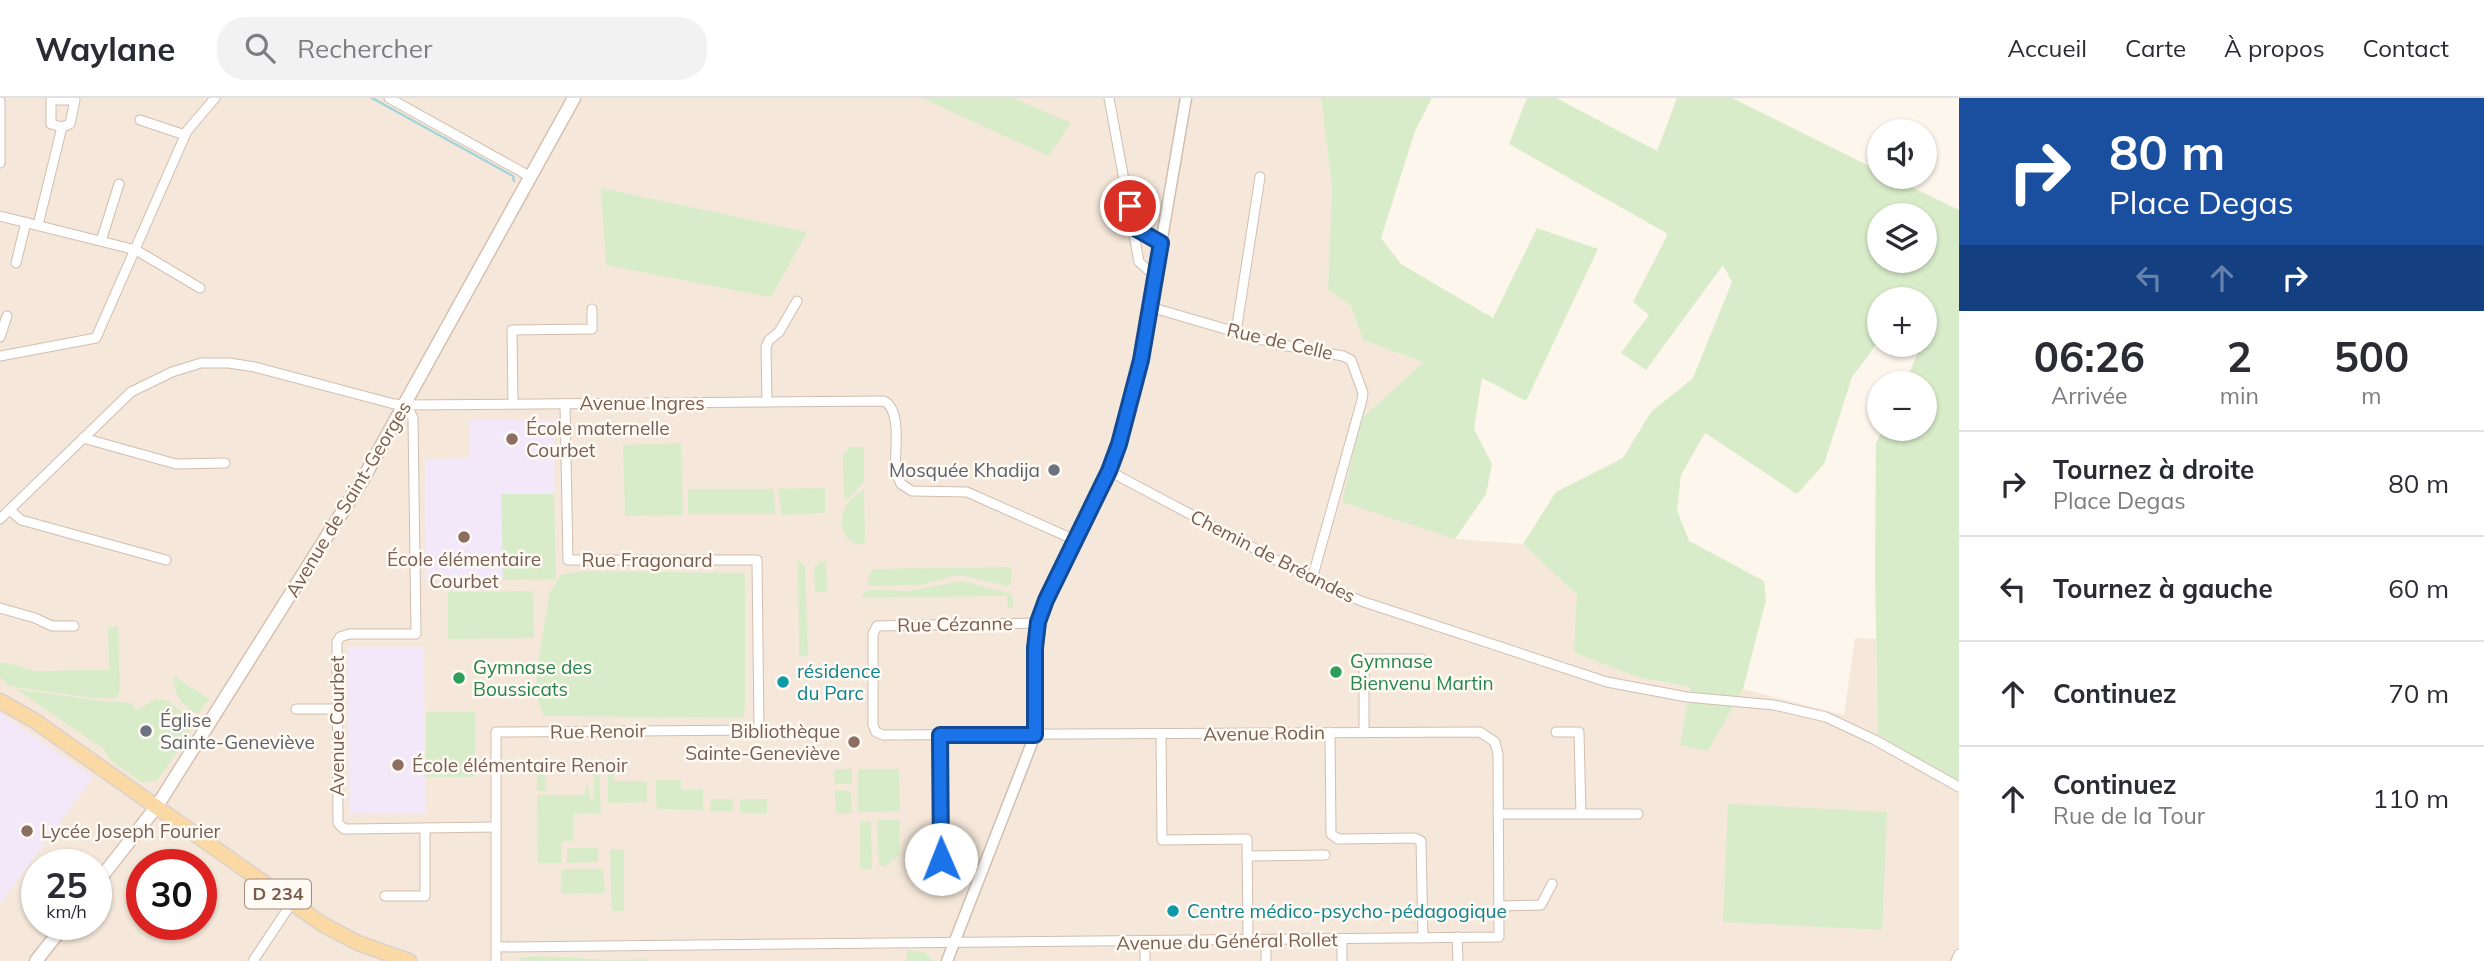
<!DOCTYPE html>
<html lang="fr">
<meta charset="utf-8">
<style>
body{margin:0;font-family:Mulish,sans-serif;background:#f2f2f3;color:#2b2b33;height:100vh;display:flex;flex-direction:column;font-size:26px;white-space:nowrap}
*{box-sizing:border-box;margin:0}
p{font-size:23px;color:#7c7c81}
.icon{flex:none;width:38px;height:38px;fill:none;stroke:currentColor;stroke-width:2;stroke-linecap:round;stroke-linejoin:round}
.map{position:relative;flex:1;overflow:hidden}
.panel{display:flex;flex-direction:column;background:#fff;width:525px}
.panel>*{flex:none}
.top-card{background:#1a4fa0;color:#fff;overflow:hidden}
.tools{position:absolute;left:1867px;top:21px;display:grid;gap:14px}
.tools a{display:grid;place-items:center;width:70px;height:70px;border-radius:50%;background:#fff;box-shadow:0 2px 5px #0004;font-size:35px}
.speed{position:absolute;left:21px;top:751px;display:flex;gap:14px;font-size:35px;font-weight:700;text-align:center}
.speed>*{display:grid;place-content:center;width:91px;height:91px;border-radius:50%;background:#fff;box-shadow:0 2px 5px #0004;line-height:1}
.speed small{font-size:18px;font-weight:400}
.speed .limit{border:10px solid #d22;background:#fff;color:#111}
.pin{position:absolute;display:grid;place-items:center;width:60px;height:60px;color:#fff;margin:-30px;border:4px solid #fff;border-radius:50%;box-shadow:0 2px 7px #0007}
.me{position:absolute;width:77px;margin:-38px;rotate:359deg;stroke-linejoin:round;filter:drop-shadow(0 0 5px #0008)}
.turn{display:flex;align-items:center;gap:24px;height:147px;padding:0 35px;font-size:32px}
.turn .icon{width:91px;height:91px;stroke-width:2.5}
.turn b{display:block;font-size:49px;line-height:60px}
.lanes{display:flex;align-items:center;height:66px;padding:0 35px;background:#0003;justify-content:center;gap:35px;direction:ltr}
.lanes .off{opacity:.35}
.eta{display:flex;justify-content:space-evenly;align-items:center;height:119px;text-align:center}
.eta b{font-size:42px;font-weight:700;line-height:49px}
ul{padding:0;list-style:none}
li{display:flex;align-items:center;gap:21px;height:105px;padding:0 35px;border-top:2px solid #e1e1e2}
li div{flex:1}
li b{display:block;font-size:26px}
li em{font-style:normal}
header{display:flex;align-items:center;gap:42px;box-sizing:border-box;height:98px;padding:0 35px;background:#fff;border-bottom:2px solid #e1e1e2}
header strong{font-size:33px}
nav{display:flex;gap:38px;margin-inline-start:auto;font-size:24px}
.search{width:490px;height:63px;background:#f2f2f3;display:flex;align-items:center;gap:18px;box-sizing:border-box;padding:0 24px;border-radius:28px;color:#7c7c81;font-size:26px}
main{display:flex;flex:1;min-height:0}
.map>svg:first-child{display:block}
.residential{fill:#f5e8da;fill-rule:evenodd}
.education{fill:#f3e8fa}
.green{fill:#d8ecc9;fill-rule:evenodd}
.lines{fill:none;stroke-linecap:round;stroke-linejoin:round}
.stream{stroke:#a5d3da;stroke-width:2.5}
.minor-casing{stroke:#d1beb0;stroke-width:11}
.tertiary-casing{stroke:#d1beb0;stroke-width:13}
.secondary-casing{stroke:#d6c0b0;stroke-width:15}
.primary-casing{stroke:#dad1cd;stroke-width:17}
.minor{stroke:#fff;stroke-width:9}
.tertiary{stroke:#fff;stroke-width:10}
.secondary{stroke:#fff;stroke-width:12}
.primary{stroke:#fbd9a5;stroke-width:14}
.route-casing{stroke:#114b97;stroke-width:18}
.route{stroke:#1a73e8;stroke-width:12}
.education-dot{fill:#8d6e63;stroke:#fffaf3;stroke-width:2.5}
.worship-dot{fill:#6b7280;stroke:#fffaf3;stroke-width:2.5}
.leisure-dot{fill:#2e9e5b;stroke:#fffaf3;stroke-width:2.5}
.culture-dot{fill:#0f9aa8;stroke:#fffaf3;stroke-width:2.5}
.labels{text-anchor:middle;stroke-width:5;stroke-linejoin:round;paint-order:stroke}
.shield{fill:#fffaf3;stroke:#a28b7f;stroke-width:2}
.shield-label{font-size:18px;font-weight:bold;fill:#7a5c4d}
.street-label{font-size:19px;fill:#7a5c4d;stroke:#fffaf3}
.education-label{font-size:19px;fill:#785e54;stroke:#fffaf3;text-anchor:start}
.worship-label{font-size:19px;fill:#5b616d;stroke:#fffaf3;text-anchor:end}
.leisure-label{font-size:19px;fill:#27864d;stroke:#fffaf3;text-anchor:start}
.culture-label{font-size:19px;fill:#0d838f;stroke:#fffaf3;text-anchor:start}
</style>
<header>
<strong>Waylane</strong>
<div class="search"><svg class="icon" aria-label="search" viewBox="0 0 24 24"><circle cx="10" cy="10" r="6"/><path d="M15 15l6 6"/></svg>Rechercher</div>
<nav><a>Accueil</a><a>Carte</a><a>À propos</a><a>Contact</a></nav>
</header>
<main>
<div class="map">
<svg width="1959" height="863" viewBox="0 0 1959 863">
<rect width="100%" height="100%" fill="#fdf6ec"/>
<path class="residential" d="M 0,0 L 1321,0 L 1332,87 L 1328,191 L 1351,208 L 1363,242 L 1425,264 L 1361,321 L 1455,441 L 1523,446 L 1577,497 L 1637,579 L 1690,589 L 1680,647 L 1708,653 L 1743,591 L 1844,617 L 1855,540 L 1876,541 L 1878,637 L 1959,685 L 1959,863 L 0,863 ZM 37,766 L 96,766 L 96,826 L 37,826 ZM 142,766 L 201,766 L 201,826 L 142,826 Z"/>
<g class="education">
<path d="M 470,322 L 555,322 L 554,396 L 501,397 L 503,482 L 426,482 L 425,361 L 470,360 Z"/>
<path d="M 350,549 L 424,549 L 425,715 L 349,716 L 348,551 Z"/>
<path d="M 0,615 L 93,679 L 0,806 Z"/>
</g>
<g class="green">
<path d="M 922,0 L 1013,0 L 1071,25 L 1048,58 Z"/>
<path d="M 1321,0 L 1432,0 L 1415,33 L 1381,140 L 1401,166 L 1493,220 L 1537,130 L 1598,151 L 1526,303 L 1482,280 L 1474,331 L 1492,366 L 1486,396 L 1455,441 L 1342,404 L 1361,321 L 1424,264 L 1363,242 L 1351,208 L 1328,191 L 1332,87 Z"/>
<path d="M 1527,0 L 1556,0 L 1657,53 L 1677,0 L 1732,0 L 1879,73 L 1880,79 L 1891,79 L 1959,112 L 1959,685 L 1878,637 L 1875,478 L 1876,345 L 1883,331 L 1925,331 L 1925,285 L 1905,285 L 1921,247 L 1925,247 L 1925,201 L 1880,201 L 1879,243 L 1852,279 L 1824,366 L 1797,396 L 1705,335 L 1681,377 L 1677,412 L 1689,443 L 1764,483 L 1766,502 L 1743,591 L 1708,653 L 1680,647 L 1690,589 L 1637,579 L 1574,554 L 1577,497 L 1523,446 L 1556,394 L 1623,360 L 1651,314 L 1693,280 L 1732,184 L 1723,167 L 1646,272 L 1621,255 L 1649,217 L 1633,204 L 1668,136 L 1509,46 ZM 1880,117 L 1925,117 L 1925,163 L 1880,163 Z"/>
<path d="M 601,90 L 807,134 L 771,199 L 606,167 Z"/>
<path d="M 681,345 L 683,417 L 625,418 L 623,347 Z"/>
<path d="M 850,349 L 864,349 L 864,384 L 849,400 L 844,401 L 843,356 Z"/>
<path d="M 825,390 L 825,415 L 782,417 L 778,391 Z"/>
<path d="M 688,391 L 773,391 L 776,416 L 688,416 Z"/>
<path d="M 864,391 L 865,446 C 843,449 836,422 847,406 C 851,400 859,395 864,391 Z"/>
<path d="M 501,396 L 554,396 L 556,481 L 503,482 Z"/>
<path d="M 798,462 L 805,468 L 808,558 L 799,559 Z"/>
<path d="M 826,463 L 827,494 L 815,494 L 814,468 L 818,467 L 819,464 Z"/>
<path d="M 1012,469 L 1011,486 L 1007,488 L 964,478 L 952,478 L 921,487 L 870,488 L 867,485 L 872,471 Z"/>
<path d="M 584,473 L 745,475 L 745,610 L 743,620 L 544,618 L 537,600 L 536,581 L 549,496 L 560,477 Z"/>
<path d="M 962,483 L 1012,496 L 1013,510 L 1008,510 L 1007,498 L 861,500 L 864,494 L 870,492 L 910,493 Z"/>
<path d="M 533,493 L 534,540 L 448,541 L 448,494 Z"/>
<path d="M 118,528 L 120,593 L 116,600 L 92,600 L 9,588 L 0,579 L 0,566 L 3,564 L 35,573 L 109,572 L 108,529 Z"/>
<path d="M 174,578 L 209,601 L 198,616 C 182,608 173,596 174,578 Z"/>
<path d="M 16,591 L 102,603 L 132,605 L 136,613 L 156,601 L 167,602 L 195,625 L 160,679 L 157,682 L 143,685 L 110,662 L 105,652 Z"/>
<rect x="426" y="614" width="49" height="65"/>
<path d="M 545,668 L 546,693 L 537,693 L 537,669 Z"/>
<path d="M 834,671 L 852,671 L 852,686 L 835,686 Z"/>
<path d="M 858,671 L 899,671 L 900,713 L 858,714 Z"/>
<path d="M 594,673 L 599,673 L 601,715 L 573,716 L 573,743 L 562,743 L 561,765 L 538,765 L 537,697 L 584,697 L 588,685 L 590,701 L 594,701 Z"/>
<path d="M 608,673 L 614,673 L 614,683 L 647,683 L 647,704 L 608,705 Z"/>
<path d="M 656,682 L 681,682 L 681,692 L 703,692 L 703,712 L 658,711 L 656,706 Z"/>
<path d="M 835,692 L 851,693 L 852,716 L 836,716 Z"/>
<path d="M 711,701 L 733,701 L 733,713 L 710,713 Z"/>
<rect x="740" y="701" width="27" height="14"/>
<path d="M 1728,706 L 1887,714 L 1882,832 L 1723,824 Z"/>
<path d="M 877,722 L 900,722 L 899,758 L 885,768 L 879,768 Z"/>
<path d="M 860,724 L 871,724 L 872,771 L 860,771 Z"/>
<path d="M 567,750 L 598,750 L 598,764 L 567,765 Z"/>
<path d="M 624,751 L 624,813 L 612,813 L 610,752 Z"/>
<path d="M 562,771 L 603,771 L 605,795 L 561,796 Z"/>
<path d="M 907,852 L 925,854 L 933,863 L 906,863 Z"/>
<path d="M 536,858 L 613,862 L 647,861 L 647,863 L 519,863 L 519,860 Z"/>
</g>
<g class="lines">
<path class="stream" d="M 372,0 L 513,78 L 514,83"/>
<defs>
<g id="minor">
<path d="M 389,0 L 531,79"/>
<path d="M 1109,0 L 1139,164 L 1156,179"/>
<path d="M 0,3 L 0,65"/>
<path d="M 140,22 L 185,37"/>
<path d="M 0,118 L 136,152 L 200,190"/>
<path d="M 38,127 L 62,29 L 70,26 L 75,2 L 51,2 L 51,26 L 62,29"/>
<path d="M 1133,129 L 1161,145"/>
<path d="M 101,143 L 119,86"/>
<path d="M 16,165 L 26,124"/>
<path d="M 1150,209 L 1277,246 L 1343,258 L 1351,262 L 1363,295 L 1362,302 L 1312,481"/>
<path d="M 1236,234 L 1260,79"/>
<path d="M 0,239 L 7,218"/>
<path d="M 0,258 L 96,240 L 187,33 L 215,0"/>
<path d="M 767,304 L 766,249 L 769,242 L 779,234 L 797,203"/>
<path d="M 513,306 L 512,232 L 592,231 L 592,211"/>
<path d="M 406,307 L 413,320 L 416,536 L 349,536 L 340,539 L 337,544 L 338,725 L 344,731 L 349,731 L 496,729"/>
<path d="M 83,340 L 176,366 L 225,365"/>
<path d="M 1109,373 L 1312,481 L 1361,503 L 1607,584 L 1687,599 L 1774,607 L 1826,619 L 1875,642 L 1959,689"/>
<path d="M 10,412 L 21,422 L 166,462"/>
<path d="M 0,421 L 131,294 L 172,274 L 201,265 L 229,265 L 255,269 L 394,306 L 406,307 L 884,303 C 902,312 895,354 895,372 L 901,386 L 912,393 L 967,394 L 1075,442"/>
<path d="M 0,510 L 35,520 L 52,528 L 74,528"/>
<path d="M 296,611 L 337,611"/>
<path d="M 1364,633 L 1364,561 L 1422,561"/>
<path d="M 1330,634 L 1331,736 L 1338,741 L 1415,740 L 1421,743 L 1423,840"/>
<path d="M 1556,634 L 1579,634 L 1581,716"/>
<path d="M 1161,636 L 1162,742 L 1247,741 L 1248,843"/>
<path d="M 940,637 L 942,784"/>
<path d="M 1498,716 L 1638,716"/>
<path d="M 1247,758 L 1325,757"/>
<path d="M 385,798 L 425,798 L 425,730"/>
<path d="M 1499,808 L 1541,807 L 1552,786"/>
<path d="M 1457,839 L 1458,863"/>
<path d="M 1266,842 L 1266,863"/>
<path d="M 1342,842 L 1342,863"/>
<path d="M 1145,844 L 1145,863"/>
<path d="M 497,849 L 1499,839 L 1498,656 L 1495,644 L 1480,634 L 883,637 L 876,634 L 873,627 L 873,536 L 877,528 L 1038,525"/>
<path d="M 253,863 L 291,806"/>
<path d="M 496,863 L 496,634 L 759,632 L 757,462 L 568,462 L 565,306"/>
<path d="M 1956,863 L 1959,856"/>
</g>
<path id="tertiary" d="M 947,863 L 1035,637 L 1035,550 L 1041,514 L 1109,373 L 1119,346 L 1141,263 L 1186,0"/>
<g id="secondary">
<path d="M 96,786 L 157,708 L 363,381 L 574,0"/>
<path d="M 36,863 L 65,826"/>
</g>
<path id="primary" d="M 0,603 L 35,623 L 322,826 L 358,845 L 409,863"/>
</defs>
<use href="#minor" class="minor-casing"/>
<use href="#tertiary" class="tertiary-casing"/>
<use href="#secondary" class="secondary-casing"/>
<use href="#primary" class="primary-casing"/>
<use href="#minor" class="minor"/>
<use href="#tertiary" class="tertiary"/>
<use href="#secondary" class="secondary"/>
<use href="#primary" class="primary"/>
</g>
<g class="lines">
<defs>
<path id="route" d="M 941,761 L 940,637 L 1035,637 L 1035,550 L 1038,524 L 1046,502 L 1109,373 L 1119,346 L 1141,262 L 1161,145 L 1133,129 L 1130,108"/>
</defs>
<use href="#route" class="route-casing"/>
<use href="#route" class="route"/>
</g>
<g class="education-dot">
<circle cx="512" cy="341" r="7"/>
<circle cx="464" cy="439" r="7"/>
<circle cx="854" cy="644" r="7"/>
<circle cx="398" cy="667" r="7"/>
<circle cx="27" cy="733" r="7"/>
</g>
<g class="worship-dot">
<circle cx="1054" cy="372" r="7"/>
<circle cx="146" cy="633" r="7"/>
</g>
<g class="leisure-dot">
<circle cx="1336" cy="574" r="7"/>
<circle cx="459" cy="580" r="7"/>
</g>
<g class="culture-dot">
<circle cx="783" cy="584" r="7"/>
<circle cx="1173" cy="813" r="7"/>
</g>
<g class="labels">
<rect class="shield" x="245" y="781.5" width="66" height="29" rx="5"/>
<g class="shield-label">
<text x="278" y="802">D 234</text>
</g>
<g class="street-label">
<text transform="translate(1280 243) rotate(13)" y="7">Rue de Celle</text>
<text x="642" y="312">Avenue Ingres</text>
<text transform="translate(348 401) rotate(-59)" y="7">Avenue de Saint-Georges</text>
<text transform="translate(1273 458) rotate(27)" y="7">Chemin de Bréandes</text>
<text x="647" y="469">Rue Fragonard</text>
<text transform="translate(955 526) rotate(-1)" y="7">Rue Cézanne</text>
<text transform="translate(337 628) rotate(-90)" y="7">Avenue Courbet</text>
<text transform="translate(598 633) rotate(-1)" y="7">Rue Renoir</text>
<text transform="translate(1264 635) rotate(-1)" y="7">Avenue Rodin</text>
<text transform="translate(1227 843) rotate(-1)" y="7">Avenue du Général Rollet</text>
</g>
<g class="education-label">
<text x="526" y="337">École maternelle<tspan x="526" dy="22">Courbet</tspan></text>
<text x="464" y="468" text-anchor="middle">École élémentaire<tspan x="464" dy="22">Courbet</tspan></text>
<text x="840" y="640" text-anchor="end">Bibliothèque<tspan x="840" dy="22">Sainte-Geneviève</tspan></text>
<text x="412" y="674">École élémentaire Renoir</text>
<text x="41" y="740">Lycée Joseph Fourier</text>
</g>
<g class="worship-label">
<text x="1040" y="379">Mosquée Khadija</text>
<text x="160" y="629" text-anchor="start">Église<tspan x="160" dy="22">Sainte-Geneviève</tspan></text>
</g>
<g class="leisure-label">
<text x="1350" y="570">Gymnase<tspan x="1350" dy="22">Bienvenu Martin</tspan></text>
<text x="473" y="576">Gymnase des<tspan x="473" dy="22">Boussicats</tspan></text>
</g>
<g class="culture-label">
<text x="797" y="580">résidence<tspan x="797" dy="22">du Parc</tspan></text>
<text x="1187" y="820">Centre médico-psycho-pédagogique</text>
</g>
</g>
</svg>
<div class="tools">
<a><svg class="icon" aria-label="sound" viewBox="0 0 24 24"><path d="M4 9h4l5-4v14l-5-4H4zM17 9q2 3 0 6"/></svg></a>
<a><svg class="icon" aria-label="layers" viewBox="0 0 24 24"><path d="M12 4l9 5-9 5-9-5zM3 14l9 5 9-5"/></svg></a>
<a>+</a>
<a>−</a>
</div>
<div class="speed"><div>25<small>km/h</small></div><div class="limit">30</div></div>
<div class="pin" style="left:1130px;top:108px;background:#d93025"><svg class="icon" aria-label="arrive" viewBox="0 0 24 24"><path d="M6 21V4h12l-3 4 3 4H6"/></svg></div>
<svg class="me" style="left:941px;top:761px" viewBox="-20 -20 40 40"><circle r="19" fill="#fff"/><path d="M0-13L10 11 0 6-10 11z" fill="#1a73e8"/></svg>
</div>
<section class="panel">
<div class="top-card">
<div class="turn"><svg class="icon" aria-label="right" viewBox="0 0 24 24"><path d="M7 20v-9h11M14 6l5 5-5 5"/></svg><div><b>80 m</b>Place Degas</div></div>
<div class="lanes"><svg class="icon off" aria-label="left" viewBox="0 0 24 24"><path d="M17 20v-9H6M10 6l-5 5 5 5"/></svg><svg class="icon off" aria-label="ahead" viewBox="0 0 24 24"><path d="M12 20V5M6 11l6-6 6 6"/></svg><svg class="icon" aria-label="right" viewBox="0 0 24 24"><path d="M7 20v-9h11M14 6l5 5-5 5"/></svg></div>
</div>
<div class="eta">
<div><b>06:26</b><p>Arrivée</p></div>
<div><b>2</b><p>min</p></div>
<div><b>500</b><p>m</p></div>
</div>
<ul>
<li><svg class="icon" aria-label="right" viewBox="0 0 24 24"><path d="M7 20v-9h11M14 6l5 5-5 5"/></svg><div><b>Tournez à droite</b><p>Place Degas</p></div><em>80 m</em></li>
<li><svg class="icon" aria-label="left" viewBox="0 0 24 24"><path d="M17 20v-9H6M10 6l-5 5 5 5"/></svg><div><b>Tournez à gauche</b></div><em>60 m</em></li>
<li><svg class="icon" aria-label="ahead" viewBox="0 0 24 24"><path d="M12 20V5M6 11l6-6 6 6"/></svg><div><b>Continuez</b></div><em>70 m</em></li>
<li><svg class="icon" aria-label="ahead" viewBox="0 0 24 24"><path d="M12 20V5M6 11l6-6 6 6"/></svg><div><b>Continuez</b><p>Rue de la Tour</p></div><em>110 m</em></li>
</ul>
</section>
</main>
